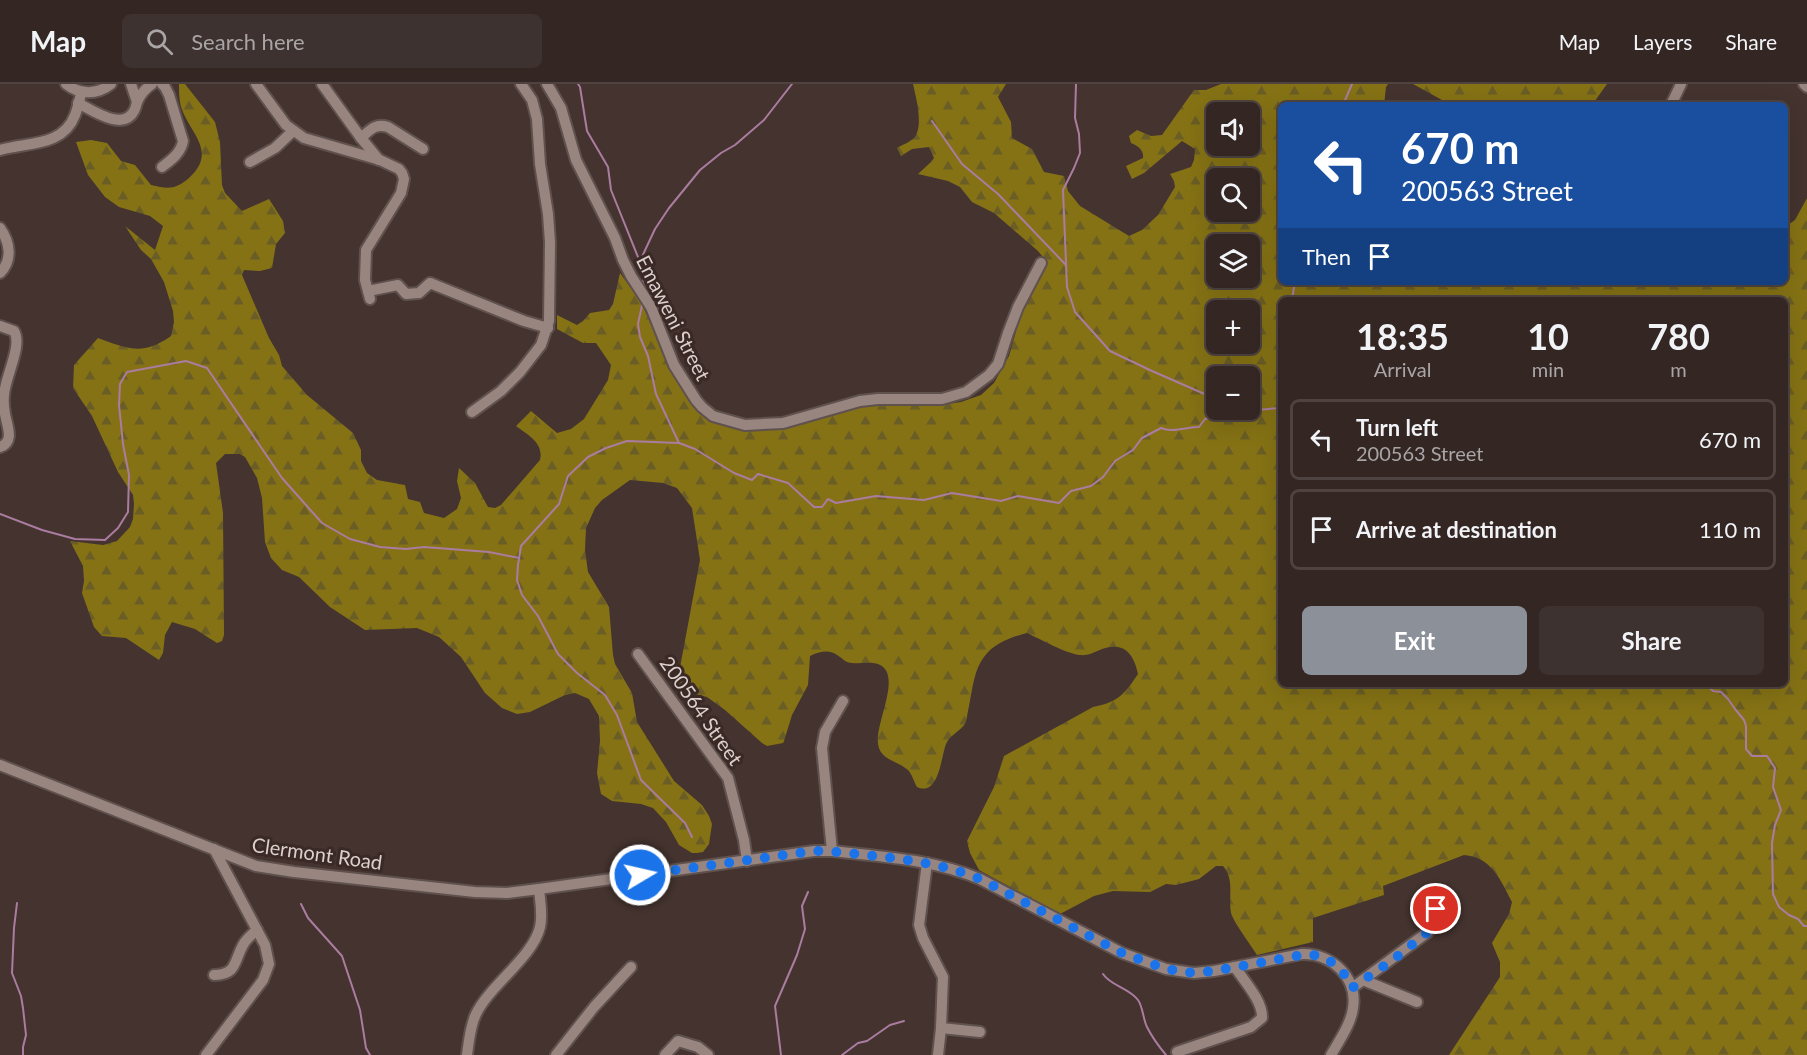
<!DOCTYPE html>
<meta charset="utf-8">
<style>
body{margin:0;font-family:Lato,sans-serif;background:#3e3230;color:#f1f3f6;height:100vh;display:flex;flex-direction:column;font-size:22px;white-space:nowrap}
*{box-sizing:border-box;margin:0}
p{font-size:20px;color:#a9a5a6}
.icon{flex:none;width:33px;height:33px;fill:none;stroke:currentColor;stroke-width:2;stroke-linecap:round;stroke-linejoin:round}
.map{position:relative;flex:1;overflow:hidden}
.details{position:absolute;left:1278px;top:213px;width:510px;height:390px;display:flex;flex-direction:column;background:#332623;border-radius:9px;box-shadow:0 6px 24px #0002,0 0 0 2px #4e4341}
.details>*{flex:none}
.banner{position:absolute;left:1278px;top:18px;width:510px;height:183px;border-radius:9px;box-shadow:0 6px 24px #0002,0 0 0 2px #4e4341;background:#1a4fa0;color:#fff;overflow:hidden}
.fabs{position:absolute;left:1206px;top:18px;display:grid;gap:12px}
.fabs a{display:grid;place-items:center;width:54px;height:54px;border-radius:9px;background:#332623;box-shadow:0 6px 24px #0002,0 0 0 2px #4e4341;font-size:30px}
.pin{position:absolute;display:grid;place-items:center;width:51px;height:51px;color:#fff;margin:-26px;border:3px solid #fff;border-radius:50%;box-shadow:0 2px 6px #0007}
.me{position:absolute;width:66px;margin:-33px;rotate:81deg;stroke-linejoin:round;filter:drop-shadow(0 0 4px #0008)}
.turn{display:flex;align-items:center;gap:21px;height:126px;padding:0 24px;font-size:27px}
.turn .icon{width:78px;height:78px;stroke-width:2.5}
.turn b{display:block;font-size:42px;line-height:51px}
.then{display:flex;align-items:center;height:57px;padding:0 24px;background:#0003;gap:12px;font-size:22px}
.eta{display:flex;justify-content:space-evenly;align-items:center;height:102px;text-align:center}
.eta b{font-size:36px;font-weight:700;line-height:42px}
.cta{display:flex;gap:12px;margin-top:auto;padding:12px 24px}
.cta a{flex:1;height:69px;border-radius:9px;background:#8c9099;color:#fff;font-size:24px;font-weight:700;line-height:69px;text-align:center}
.cta a+a{background:#3e3230;color:#f1f3f6}
ul{padding:0;list-style:none}
li{display:flex;align-items:center;gap:18px;height:81px;margin:0 12px 9px;padding:0 12px;border:3px solid #4e4341;border-radius:9px}
li div{flex:1}
li b{display:block;font-size:22px}
li em{font-style:normal}
header{display:flex;align-items:center;gap:36px;box-sizing:border-box;height:84px;padding:0 30px;background:#332623;border-bottom:2px solid #4e4341}
header strong{font-size:28px}
nav{display:flex;gap:33px;margin-inline-start:auto;font-size:21px}
.search{width:420px;height:54px;background:#3e3230;display:flex;align-items:center;gap:15px;box-sizing:border-box;padding:0 21px;border-radius:9px;color:#a9a5a6;font-size:22px}
.map>svg:first-child{display:block}
.forest{fill:url(#forest-firs);fill-rule:evenodd}
.lines{fill:none;stroke-linecap:round;stroke-linejoin:round}
.stream{stroke:#aa7ca0;stroke-width:2}
.minor-casing{stroke:#5f514e;stroke-width:14}
.minor{stroke:#998580;stroke-width:10}
.route{stroke:#1a73e8;stroke-width:10;stroke-dasharray:0 18}
.labels{text-anchor:middle;stroke-width:6;stroke-linejoin:round;paint-order:stroke}
.street-label{font-size:20px;fill:#dbd0cd;stroke:#3a2925}
</style>
<header>
<strong>Map</strong>
<div class="search"><svg class="icon" aria-label="search" viewBox="0 0 24 24"><circle cx="10" cy="10" r="6"/><path d="M15 15l6 6"/></svg>Search here</div>
<nav><a>Map</a><a>Layers</a><a>Share</a></nav>
</header>
<div class="map">
<svg width="1807" height="971" viewBox="0 0 1807 971">
<defs>
<pattern id="forest-firs" width="22" height="20" patternUnits="userSpaceOnUse" patternTransform="scale(1.5)"><rect width="22" height="20" fill="#857215"/><path d="M5 1l3.5 6h-7zM16 11l3.5 6h-7z" fill="#6a5d25"/></pattern>
</defs>
<rect width="100%" height="100%" fill="#44332f"/>
<g class="forest">
<path d="M 179,0 L 185,0 L 215,38 L 220,58 L 222,101 L 225,109 L 242,127 L 269,115 L 283,137 L 285,149 L 276,160 L 272,184 L 260,187 L 244,186 L 242,191 L 269,254 L 279,271 L 282,282 L 307,311 L 353,349 L 361,366 L 361,377 L 367,389 L 377,396 L 405,401 L 408,415 L 420,418 L 424,429 L 444,434 L 457,425 L 461,414 L 457,397 L 459,384 L 475,399 L 488,423 L 495,424 L 501,421 L 540,376 C 544,359 528,351 516,342 L 531,327 L 557,349 L 571,345 L 584,335 L 608,296 L 611,281 L 596,259 L 583,259 L 557,245 L 557,231 L 577,241 L 583,237 L 590,229 L 609,226 L 613,220 L 620,189 L 641,218 L 659,258 L 682,301 L 705,331 L 728,343 L 745,345 L 870,319 L 904,318 L 941,321 L 961,318 L 981,311 L 994,299 L 1009,272 L 1021,230 L 1046,177 L 1038,167 L 994,129 L 972,118 L 960,103 L 948,97 L 918,90 L 931,78 L 934,74 L 929,63 L 912,65 L 901,72 L 897,64 C 902,61 910,58 914,54 C 924,42 916,14 913,0 L 1006,0 L 998,13 L 1011,38 L 1012,54 L 1032,65 L 1044,88 L 1064,92 L 1068,107 L 1080,122 L 1129,152 L 1142,146 L 1158,131 L 1175,103 L 1174,97 L 1170,90 L 1191,83 L 1194,76 L 1195,65 L 1182,57 L 1144,89 L 1132,95 L 1126,82 L 1143,74 C 1144,66 1138,62 1131,59 L 1129,52 L 1137,46 L 1151,52 L 1162,51 L 1194,6 L 1206,6 L 1221,0 L 1388,0 L 1386,3 L 1384,21 L 1281,21 L 1281,198 L 1785,198 L 1785,143 L 1795,136 L 1807,114 L 1807,971 L 1449,971 L 1500,893 L 1500,878 L 1492,859 L 1509,830 L 1512,818 C 1501,797 1492,773 1464,771 L 1383,802 L 1384,811 L 1313,834 L 1313,858 L 1257,871 C 1251,861 1234,839 1231,829 C 1228,812 1235,796 1223,782 L 1216,782 L 1199,795 L 1176,801 L 1166,800 L 1150,808 L 1113,807 L 1094,812 L 1060,830 L 979,786 L 970,769 L 967,757 L 994,703 L 1004,672 L 1093,623 C 1118,618 1124,611 1138,590 C 1134,571 1125,557 1102,565 C 1095,568 1088,572 1080,571 C 1067,570 1040,555 1027,549 C 1012,553 994,559 984,573 C 973,587 972,610 968,627 C 967,631 967,636 965,640 C 960,647 949,652 946,660 C 941,673 939,713 917,703 C 914,698 912,690 908,686 C 898,677 880,676 878,660 C 875,639 902,592 880,581 C 872,577 861,580 852,579 C 847,579 844,576 840,573 C 830,565 821,567 810,572 L 808,601 L 792,631 L 784,657 L 783,659 L 767,662 L 762,659 L 725,626 L 707,613 L 676,605 L 700,476 L 692,424 L 677,404 L 663,399 L 630,396 L 602,416 L 595,424 L 586,444 L 585,466 L 588,488 L 609,523 L 613,571 L 615,580 L 632,609 L 637,638 L 674,697 L 702,721 L 709,732 L 712,740 L 709,760 L 703,768 L 697,769 L 692,769 L 679,761 L 666,738 L 653,724 L 641,720 L 612,717 L 601,710 L 597,689 L 600,657 L 599,632 L 589,615 L 575,609 L 565,611 L 530,628 L 517,630 L 502,624 L 485,609 L 461,573 L 439,553 L 417,544 L 365,546 L 330,523 L 299,493 L 282,486 L 271,474 L 265,458 L 262,414 L 257,394 L 245,373 L 240,370 L 225,370 L 216,379 L 223,429 L 224,551 L 222,557 L 217,559 L 195,545 L 172,538 L 165,551 L 163,569 L 159,576 L 126,554 L 102,552 L 94,543 L 82,509 L 84,497 L 83,482 L 70,457 L 103,461 L 117,457 L 130,443 L 133,435 L 134,420 L 133,411 L 118,388 L 92,332 L 73,304 L 74,281 L 98,254 C 128,265 143,272 171,252 L 174,238 L 173,227 L 164,198 L 151,175 L 141,166 L 125,142 L 155,166 L 163,142 L 150,132 L 119,123 L 105,113 L 88,91 L 76,58 L 91,56 L 107,59 L 121,77 L 135,81 L 151,101 C 168,105 175,106 189,94 C 218,67 190,50 181,23 C 179,16 179,7 179,0 ZM 1216,28 L 1250,28 L 1250,62 L 1216,62 ZM 1216,94 L 1250,94 L 1250,128 L 1216,128 ZM 1216,160 L 1250,160 L 1250,194 L 1216,194 ZM 1281,216 L 1785,216 L 1785,600 L 1281,600 ZM 1216,226 L 1250,226 L 1250,260 L 1216,260 ZM 1216,292 L 1250,292 L 1250,326 L 1216,326 Z"/>
<path d="M 1413,0 L 1607,0 L 1592,21 L 1455,21 L 1442,16 Z"/>
</g>
<g class="lines">
<g class="stream">
<path d="M 578,0 L 580,3 L 587,47 L 608,83 L 611,106 L 640,178 L 645,206"/>
<path d="M 1076,0 L 1075,34 L 1079,50 L 1080,69 L 1074,84 L 1063,106 L 1067,203 L 1075,228 L 1110,267 L 1152,287 L 1216,315"/>
<path d="M 1343,21 L 1352,0"/>
<path d="M 932,37 L 962,80 L 998,110 L 1066,181"/>
<path d="M 640,177 L 655,145 L 669,124 L 700,86 L 721,69 L 735,61 L 764,36 L 792,0"/>
<path d="M 1292,216 L 1294,203 L 1293,198"/>
<path d="M 643,217 L 638,240 L 640,253 L 648,272 L 656,310 L 679,359"/>
<path d="M 0,430 L 42,446 L 75,455 L 105,456 L 118,444 L 128,428 L 129,391 L 123,360 L 119,321 L 120,300 L 127,288 L 186,277 L 207,284 L 282,394 L 322,439 L 350,455 L 380,463 L 406,465 L 424,463 L 489,468 L 519,474"/>
<path d="M 1706,600 L 1713,607 L 1721,608 L 1728,615 L 1735,625 L 1744,636 L 1746,642 L 1746,665 L 1752,672 L 1767,672 L 1775,684 L 1773,703 L 1781,726 L 1775,741 L 1772,759 L 1773,810 L 1779,823 L 1789,831 L 1798,835 L 1804,842 L 1807,842"/>
<path d="M 692,753 L 685,739 L 641,696 L 617,631 L 605,611 L 577,589 L 558,570 L 538,532 L 522,511 L 517,496 L 518,481 L 521,462 L 559,420 L 568,392 L 588,373 L 606,364 L 627,357 L 679,359 L 695,365 L 734,389 L 752,396 L 758,390 L 788,399 L 814,423 L 822,423 L 828,415 L 836,419 L 876,412 L 924,416 L 952,409 L 1001,417 L 1018,412 L 1059,419 L 1071,407 L 1091,402 L 1103,393 L 1115,377 L 1133,366 L 1142,354 L 1161,344 C 1172,349 1187,343 1199,343 L 1205,335 L 1242,327 L 1281,324"/>
<path d="M 17,819 L 14,844 L 12,889 L 21,912 L 23,924 L 26,951 L 23,963 L 23,971"/>
<path d="M 301,820 L 308,834 L 342,872 L 360,926 L 366,964 L 370,971"/>
<path d="M 1103,890 C 1111,902 1129,904 1138,916 C 1143,923 1143,935 1147,943 C 1151,951 1161,965 1166,971"/>
<path d="M 781,971 L 775,922 L 797,871 L 805,845 L 802,822 L 808,808"/>
<path d="M 842,971 L 858,959 L 867,957 L 890,941 L 904,937"/>
</g>
<defs>
<g id="minor">
<path d="M 66,0 C 80,11 97,11 111,0"/>
<path d="M 131,0 L 137,18"/>
<path d="M 256,0 L 286,41 L 304,54 L 380,76 L 399,85 L 402,89 L 404,95 L 401,109 L 366,166 L 365,196 L 370,215"/>
<path d="M 322,0 L 361,54 L 379,76"/>
<path d="M 547,0 L 561,24 L 576,76 L 615,154 L 623,176 L 631,192 L 651,223 L 674,281 L 696,316 L 702,323 L 713,332 L 745,341 L 783,339 L 860,317 L 878,315 L 942,315 L 966,308 L 989,291 L 998,280 L 1008,249 L 1018,223 L 1041,179"/>
<path d="M 1804,0 L 1807,3"/>
<path d="M 78,19 C 92,26 123,48 134,27 C 136,24 136,21 137,18 C 140,11 146,4 152,0"/>
<path d="M 1671,21 L 1681,0"/>
<path d="M 361,54 C 370,46 375,39 388,43 L 423,65"/>
<path d="M 0,66 C 27,58 63,63 75,31 C 78,24 79,15 82,8"/>
<path d="M 250,78 L 275,64 L 293,47"/>
<path d="M 162,83 C 171,76 181,69 183,57 L 169,11 L 165,3 L 162,0"/>
<path d="M 0,144 C 10,158 13,176 0,189"/>
<path d="M 368,207 L 398,201 L 406,210 L 419,209 L 430,199 L 524,237 L 548,244"/>
<path d="M 0,242 L 14,247 C 23,261 5,293 4,311 C 3,318 4,324 5,330 C 7,342 15,358 0,363"/>
<path d="M 472,328 L 501,307 L 520,288 L 541,261 L 549,237 L 550,158 L 548,130 L 540,80 L 537,35 L 532,16 L 521,0"/>
<path d="M 638,570 L 728,694 L 744,756 L 747,777"/>
<path d="M 0,681 L 256,782 L 294,788 L 475,808 L 507,809 L 539,805 L 814,767 L 832,767 C 882,773 933,775 980,795 L 1122,869 L 1166,885 L 1194,889 L 1214,887 L 1302,870 C 1331,869 1358,893 1353,924 C 1351,940 1339,957 1331,971"/>
<path d="M 832,767 L 822,664 L 825,648 L 843,617"/>
<path d="M 927,779 L 919,841 L 923,854 L 943,893 L 941,944 L 938,971"/>
<path d="M 214,891 C 237,891 234,877 243,861 C 246,855 251,851 257,846"/>
<path d="M 1363,896 L 1417,918"/>
<path d="M 1352,904 L 1428,848 L 1435,838 L 1436,825"/>
<path d="M 941,944 L 980,948"/>
<path d="M 1177,968 L 1251,943 L 1262,934 C 1263,917 1244,897 1235,883"/>
<path d="M 206,971 L 263,896 L 269,880 L 265,861 L 214,765"/>
<path d="M 467,971 C 469,957 470,942 476,930 C 490,901 533,873 540,843 C 543,831 540,817 539,805"/>
<path d="M 556,971 L 594,923 L 631,883"/>
<path d="M 665,971 L 678,957 L 698,963 L 708,971"/>
</g>
</defs>
<use href="#minor" class="minor-casing"/>
<use href="#minor" class="minor"/>
</g>
<g class="lines">
<path class="route" d="M 640,791 L 814,767 C 835,767 855,770 875,772 C 911,776 946,781 980,795 L 1122,869 L 1166,885 L 1194,889 L 1214,887 L 1308,870 C 1330,873 1343,884 1352,904 L 1394,875 L 1428,848 L 1435,838 L 1436,825"/>
</g>
<g class="labels">
<g class="street-label">
<text transform="translate(673 234) rotate(63)" y="7">Emaweni Street</text>
<text transform="translate(701 627) rotate(55)" y="7">200564 Street</text>
<text transform="translate(317 770) rotate(8)" y="7">Clermont Road</text>
</g>
</g>
</svg>
<div class="fabs">
<a><svg class="icon" aria-label="sound" viewBox="0 0 24 24"><path d="M4 9h4l5-4v14l-5-4H4zM17 9q2 3 0 6"/></svg></a>
<a><svg class="icon" aria-label="search" viewBox="0 0 24 24"><circle cx="10" cy="10" r="6"/><path d="M15 15l6 6"/></svg></a>
<a><svg class="icon" aria-label="layers" viewBox="0 0 24 24"><path d="M12 4l9 5-9 5-9-5zM3 14l9 5 9-5"/></svg></a>
<a>+</a>
<a>−</a>
</div>
<div class="pin" style="left:1436px;top:825px;background:#d93025"><svg class="icon" aria-label="arrive" viewBox="0 0 24 24"><path d="M6 21V4h12l-3 4 3 4H6"/></svg></div>
<svg class="me" style="left:640px;top:791px" viewBox="-20 -20 40 40"><circle r="17" fill="#1a73e8" stroke="#fff" stroke-width="3"/><path d="M0-11L8 9 0 5-8 9z" fill="#fff"/></svg>
<div class="banner">
<div class="turn"><svg class="icon" aria-label="left" viewBox="0 0 24 24"><path d="M17 20v-9H6M10 6l-5 5 5 5"/></svg><div><b>670 m</b>200563 Street</div></div>
<div class="then">Then<svg class="icon" aria-label="arrive" viewBox="0 0 24 24"><path d="M6 21V4h12l-3 4 3 4H6"/></svg></div>
</div>
<section class="details">
<div class="eta">
<div><b>18:35</b><p>Arrival</p></div>
<div><b>10</b><p>min</p></div>
<div><b>780</b><p>m</p></div>
</div>
<ul>
<li><svg class="icon" aria-label="left" viewBox="0 0 24 24"><path d="M17 20v-9H6M10 6l-5 5 5 5"/></svg><div><b>Turn left</b><p>200563 Street</p></div><em>670 m</em></li>
<li><svg class="icon" aria-label="arrive" viewBox="0 0 24 24"><path d="M6 21V4h12l-3 4 3 4H6"/></svg><div><b>Arrive at destination</b></div><em>110 m</em></li>
</ul>
<div class="cta"><a>Exit</a><a>Share</a></div>
</section>
</div>
